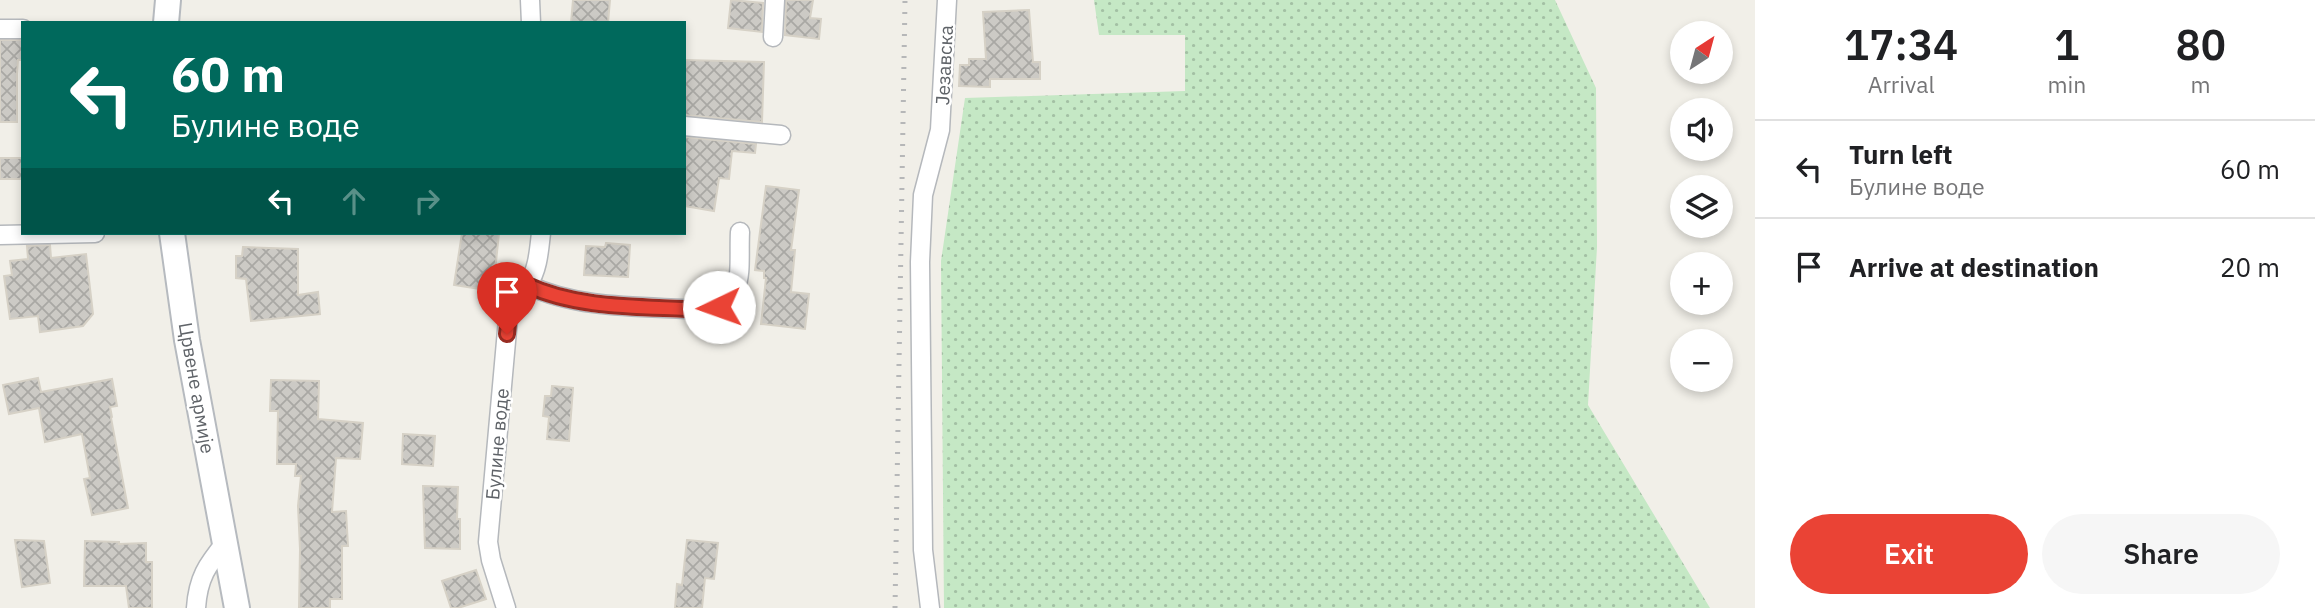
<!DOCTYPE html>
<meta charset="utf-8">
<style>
body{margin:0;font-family:"IBM Plex Sans",sans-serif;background:#f6f6f6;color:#202124;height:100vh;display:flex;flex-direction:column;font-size:26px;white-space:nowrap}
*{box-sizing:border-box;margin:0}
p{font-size:23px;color:#757577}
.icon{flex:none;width:38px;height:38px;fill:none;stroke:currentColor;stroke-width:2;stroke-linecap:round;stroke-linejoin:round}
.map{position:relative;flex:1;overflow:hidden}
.sheet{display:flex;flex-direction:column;background:#fff;width:560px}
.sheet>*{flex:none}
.hud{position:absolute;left:21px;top:21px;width:665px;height:214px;border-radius:0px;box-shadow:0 4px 10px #0003;background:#00695c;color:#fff;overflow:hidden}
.needle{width:46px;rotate:36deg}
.buttons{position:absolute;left:1670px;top:21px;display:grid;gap:14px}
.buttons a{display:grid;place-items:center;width:63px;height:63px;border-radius:50%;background:#fff;box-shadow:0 4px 10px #0003;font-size:35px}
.pin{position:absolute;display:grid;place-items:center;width:60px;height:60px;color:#fff;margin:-72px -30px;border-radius:50% 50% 50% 0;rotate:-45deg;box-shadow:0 0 7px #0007}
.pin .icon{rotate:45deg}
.me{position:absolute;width:77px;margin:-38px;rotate:267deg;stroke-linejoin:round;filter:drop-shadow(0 0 5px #0008)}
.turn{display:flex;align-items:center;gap:24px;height:147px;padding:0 35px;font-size:32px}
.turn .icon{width:91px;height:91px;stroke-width:2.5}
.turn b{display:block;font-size:49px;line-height:60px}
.lanes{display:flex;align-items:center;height:66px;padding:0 35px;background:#0003;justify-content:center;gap:35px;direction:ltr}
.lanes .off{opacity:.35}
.eta{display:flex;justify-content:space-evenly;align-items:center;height:119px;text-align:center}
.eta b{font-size:42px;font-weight:600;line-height:49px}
.cta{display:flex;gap:14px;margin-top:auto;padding:14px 35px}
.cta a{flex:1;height:80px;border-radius:42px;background:#ea4335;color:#fff;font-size:28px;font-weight:600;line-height:80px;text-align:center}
.cta a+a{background:#f6f6f6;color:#202124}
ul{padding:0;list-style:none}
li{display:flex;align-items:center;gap:21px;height:98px;padding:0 35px;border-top:2px solid #e0e0e0}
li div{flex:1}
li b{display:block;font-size:26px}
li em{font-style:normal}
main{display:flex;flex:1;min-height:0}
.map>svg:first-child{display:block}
.grass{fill:url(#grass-dots)}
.building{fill:url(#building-cross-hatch);stroke:#d6d1c6;stroke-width:2}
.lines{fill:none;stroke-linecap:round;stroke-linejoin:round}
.minor-casing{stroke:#b5b8bc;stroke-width:21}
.secondary-casing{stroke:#b6babf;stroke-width:28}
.minor{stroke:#fff;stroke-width:18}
.secondary{stroke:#fff;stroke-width:24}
.rail{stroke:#b6b7b8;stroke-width:5;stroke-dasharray:2 9;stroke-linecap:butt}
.route-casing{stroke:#982c22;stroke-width:18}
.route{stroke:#ea4335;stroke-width:12}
.labels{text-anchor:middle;stroke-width:5;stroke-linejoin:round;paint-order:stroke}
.street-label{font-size:19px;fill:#5f6368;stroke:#fff}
</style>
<main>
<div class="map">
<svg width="1755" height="608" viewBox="0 0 1755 608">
<defs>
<pattern id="grass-dots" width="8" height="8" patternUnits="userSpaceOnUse" patternTransform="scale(1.75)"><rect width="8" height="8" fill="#c5e8c5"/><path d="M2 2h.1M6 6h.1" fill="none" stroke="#a3c0a4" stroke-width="1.8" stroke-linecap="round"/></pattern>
<pattern id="building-cross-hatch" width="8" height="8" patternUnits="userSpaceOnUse" patternTransform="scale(1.75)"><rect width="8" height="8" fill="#cccac5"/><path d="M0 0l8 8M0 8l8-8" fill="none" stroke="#a9a8a4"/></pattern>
</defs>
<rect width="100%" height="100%" fill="#f1efe8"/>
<path class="grass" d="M 1094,0 L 1555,0 L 1596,88 L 1597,247 L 1588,405 L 1710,608 L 944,608 L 941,261 L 965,98 L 1185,91 L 1185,35 L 1099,35 Z"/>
<g class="building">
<path d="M 573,0 L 610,0 L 608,23 L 571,23 Z"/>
<path d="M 731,0 L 763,3 L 762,32 L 728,28 Z"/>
<path d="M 786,0 L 813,0 L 810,18 L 821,19 L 819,39 L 785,35 Z"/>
<path d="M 1029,10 L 1033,62 L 1040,62 L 1040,79 L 990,79 L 990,87 L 959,86 L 960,65 L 969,65 L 969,59 L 986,59 L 983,12 Z"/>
<path d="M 0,40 L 23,40 L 23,60 L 18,60 L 17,74 L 17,122 L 0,122 Z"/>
<path d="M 684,60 L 764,62 L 762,122 L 684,115 Z"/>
<path d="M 684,137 L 756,144 L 755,153 L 732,151 L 729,179 L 719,178 L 714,211 L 684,206 Z"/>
<rect x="0" y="158" width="23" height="21"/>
<path d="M 766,186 L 799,190 L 791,250 L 795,250 L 791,292 L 809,294 L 805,329 L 761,324 L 766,278 L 764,278 L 764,271 L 755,270 Z"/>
<path d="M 462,233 L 499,233 L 493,291 L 454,285 Z"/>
<path d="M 606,243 L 630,245 L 628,277 L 584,275 L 586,246 L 605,247 Z"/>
<path d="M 50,245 L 51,258 L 86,254 L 93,314 L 83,326 L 40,332 L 38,316 L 10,319 L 4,276 L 12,275 L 10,261 L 28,259 L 27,246 Z"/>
<path d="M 243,247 L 298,249 L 298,295 L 318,292 L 320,314 L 251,321 L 246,279 L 236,278 L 236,256 L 242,256 Z"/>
<path d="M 38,378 L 41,392 L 112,379 L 117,406 L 110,407 L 112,417 L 111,418 L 128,508 L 92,515 L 84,479 L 90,478 L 82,434 L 45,442 L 39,408 L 9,414 L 3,385 Z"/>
<path d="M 271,380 L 319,381 L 318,419 L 363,423 L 360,459 L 336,458 L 332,512 L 346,511 L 348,546 L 342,546 L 342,599 L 330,599 L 330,608 L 299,608 L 300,549 L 298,506 L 301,476 L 295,476 L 296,464 L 277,464 L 278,411 L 270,411 Z"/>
<path d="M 552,386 L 573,388 L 569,441 L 547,439 L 549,417 L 543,416 L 545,396 L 551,396 Z"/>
<path d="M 403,434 L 435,436 L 433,466 L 402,464 Z"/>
<path d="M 423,486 L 458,487 L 457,519 L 460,519 L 460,549 L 425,548 Z"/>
<path d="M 15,540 L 44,541 L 50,583 L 22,587 Z"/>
<path d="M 687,540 L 718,543 L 714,579 L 705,578 L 702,608 L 675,608 L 677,584 L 682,585 Z"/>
<path d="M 85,541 L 119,542 L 119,544 L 146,543 L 146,562 L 152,562 L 152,608 L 129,608 L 126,586 L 84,586 Z"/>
<path d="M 476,570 L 486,599 L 458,608 L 451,608 L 442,581 Z"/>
</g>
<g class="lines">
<defs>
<g id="minor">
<path d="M 530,0 L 531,23"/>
<path d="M 0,29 L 23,29"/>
<path d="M 773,37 L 775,0"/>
<path d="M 684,126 L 781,135"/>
<path d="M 0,235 L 95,233"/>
<path d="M 528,285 C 580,310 646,306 703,310 C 748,301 738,269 740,232"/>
<path d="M 196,608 C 198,578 207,565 226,542"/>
<path d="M 506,608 L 491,560 L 488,542 L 509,308 C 515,299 522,292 528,284 C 538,270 539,250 541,233"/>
<path d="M 930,608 L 923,550 L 920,262 L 923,195 L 940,130 L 947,0"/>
</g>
<g id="secondary">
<path d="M 166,23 L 168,0"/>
<path d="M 172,233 L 187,340 L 237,608"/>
</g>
</defs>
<use href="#minor" class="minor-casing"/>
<use href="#secondary" class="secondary-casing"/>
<use href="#minor" class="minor"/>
<use href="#secondary" class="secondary"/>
<path class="rail" d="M 895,608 L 905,0"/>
</g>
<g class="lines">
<defs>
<path id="route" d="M 507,334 C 509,311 510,301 527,285 C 580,310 646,306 703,310 L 719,307"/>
</defs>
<use href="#route" class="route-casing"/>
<use href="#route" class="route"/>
</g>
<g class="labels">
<g class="street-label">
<text transform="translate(944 65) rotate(-87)" y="7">Језавска</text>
<text transform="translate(197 388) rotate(80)" y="7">Црвене армије</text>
<text transform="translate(497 444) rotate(-85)" y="7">Булине воде</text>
</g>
</g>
</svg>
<div class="buttons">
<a><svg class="needle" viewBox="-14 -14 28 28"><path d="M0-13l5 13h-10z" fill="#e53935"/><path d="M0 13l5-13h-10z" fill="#757577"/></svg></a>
<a><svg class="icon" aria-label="sound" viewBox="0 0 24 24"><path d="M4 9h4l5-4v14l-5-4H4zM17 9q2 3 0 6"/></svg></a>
<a><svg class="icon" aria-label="layers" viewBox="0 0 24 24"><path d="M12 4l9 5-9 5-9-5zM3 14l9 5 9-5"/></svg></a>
<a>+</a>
<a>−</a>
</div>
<div class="pin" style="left:507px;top:334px;background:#d93025"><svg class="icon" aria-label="arrive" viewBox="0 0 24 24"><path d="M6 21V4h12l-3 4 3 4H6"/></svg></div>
<svg class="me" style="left:719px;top:307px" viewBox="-20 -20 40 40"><circle r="19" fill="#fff"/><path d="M0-13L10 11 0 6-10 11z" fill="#ea4335"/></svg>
<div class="hud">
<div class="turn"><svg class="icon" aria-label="left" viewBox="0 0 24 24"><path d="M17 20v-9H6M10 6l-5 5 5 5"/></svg><div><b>60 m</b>Булине воде</div></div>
<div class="lanes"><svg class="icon" aria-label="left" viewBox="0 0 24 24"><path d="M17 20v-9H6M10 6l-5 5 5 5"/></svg><svg class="icon off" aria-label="ahead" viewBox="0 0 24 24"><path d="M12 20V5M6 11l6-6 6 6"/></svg><svg class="icon off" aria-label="right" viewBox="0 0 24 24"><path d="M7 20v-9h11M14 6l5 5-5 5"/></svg></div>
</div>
</div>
<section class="sheet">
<div class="eta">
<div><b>17:34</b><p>Arrival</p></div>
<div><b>1</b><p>min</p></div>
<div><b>80</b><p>m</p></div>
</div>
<ul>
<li><svg class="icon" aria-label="left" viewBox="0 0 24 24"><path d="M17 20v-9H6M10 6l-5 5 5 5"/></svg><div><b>Turn left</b><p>Булине воде</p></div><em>60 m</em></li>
<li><svg class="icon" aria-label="arrive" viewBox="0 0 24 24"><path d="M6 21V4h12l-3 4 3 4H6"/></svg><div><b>Arrive at destination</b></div><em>20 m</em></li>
</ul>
<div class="cta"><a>Exit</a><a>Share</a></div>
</section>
</main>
